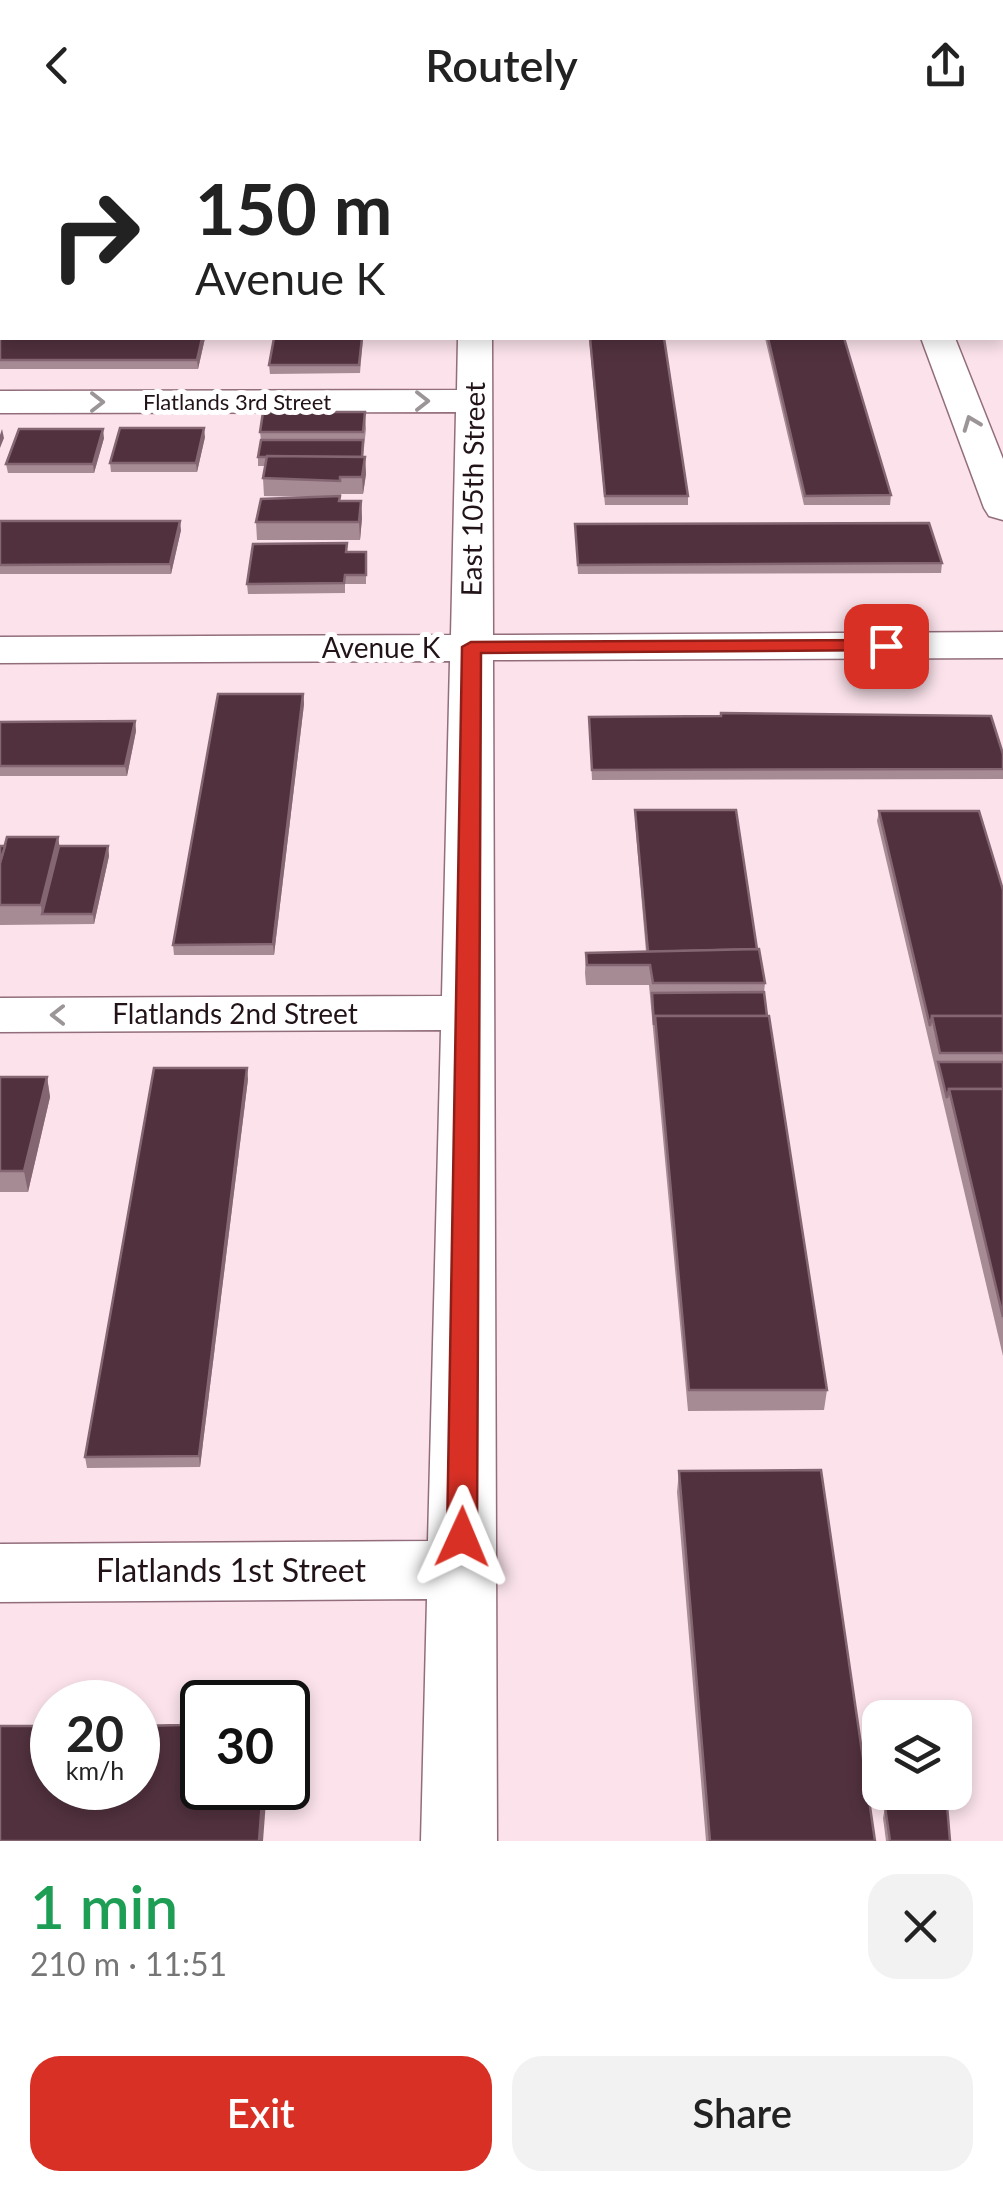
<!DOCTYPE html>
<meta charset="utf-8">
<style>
body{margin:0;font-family:Lato,sans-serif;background:#f2f2f2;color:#222;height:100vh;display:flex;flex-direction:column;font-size:38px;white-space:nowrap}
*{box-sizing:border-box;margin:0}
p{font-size:32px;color:#767676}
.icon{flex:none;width:55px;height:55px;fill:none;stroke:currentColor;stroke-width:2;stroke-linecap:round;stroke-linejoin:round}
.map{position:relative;height:1711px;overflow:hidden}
.drawer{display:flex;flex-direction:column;background:#fff;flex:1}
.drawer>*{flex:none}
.banner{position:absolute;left:0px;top:0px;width:1005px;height:210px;box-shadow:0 5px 15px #0003;background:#fff;color:#222;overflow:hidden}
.controls{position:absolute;left:862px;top:1570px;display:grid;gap:20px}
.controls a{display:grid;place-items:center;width:110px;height:110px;border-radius:20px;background:#fff;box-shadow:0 5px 15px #0003;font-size:50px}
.speed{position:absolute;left:30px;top:1550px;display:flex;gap:20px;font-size:50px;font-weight:700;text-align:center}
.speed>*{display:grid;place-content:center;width:130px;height:130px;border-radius:50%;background:#fff;box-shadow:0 5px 15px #0003;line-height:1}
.speed small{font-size:25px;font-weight:400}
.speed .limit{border:5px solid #111;border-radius:15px;background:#fff;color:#111}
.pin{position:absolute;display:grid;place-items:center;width:85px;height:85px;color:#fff;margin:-42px;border-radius:20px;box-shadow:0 5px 15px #0006}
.me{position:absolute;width:110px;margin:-55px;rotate:1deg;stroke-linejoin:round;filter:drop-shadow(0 0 8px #0008)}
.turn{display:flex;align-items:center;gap:35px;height:210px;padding:0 30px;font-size:45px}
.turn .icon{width:130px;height:130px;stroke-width:2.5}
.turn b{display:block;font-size:70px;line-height:85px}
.round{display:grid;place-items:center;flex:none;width:105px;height:105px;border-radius:30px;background:#f2f2f2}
.head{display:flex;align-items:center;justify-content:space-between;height:170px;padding:0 30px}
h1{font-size:60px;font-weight:600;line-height:75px;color:#1e9e55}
.primary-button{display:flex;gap:20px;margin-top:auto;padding:20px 30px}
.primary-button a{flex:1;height:115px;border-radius:30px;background:#d93025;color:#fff;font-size:40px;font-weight:600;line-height:115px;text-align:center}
.primary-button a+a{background:#f2f2f2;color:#222}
header{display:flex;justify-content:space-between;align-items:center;height:130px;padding:0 30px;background:#fff;font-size:45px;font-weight:600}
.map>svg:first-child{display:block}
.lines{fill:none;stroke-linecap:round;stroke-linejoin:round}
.street-casing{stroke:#926d7b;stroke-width:3}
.street{fill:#fff;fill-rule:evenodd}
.wall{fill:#a68a94}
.shaded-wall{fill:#846672}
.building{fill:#51313e;stroke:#846672;stroke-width:2.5}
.oneway{stroke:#9b9597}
.route{fill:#d93025;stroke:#8d1f18;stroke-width:2.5}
.labels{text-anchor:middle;stroke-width:10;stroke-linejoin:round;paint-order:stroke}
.far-street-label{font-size:22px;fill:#211318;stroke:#fff}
.street-label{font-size:28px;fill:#211318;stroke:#fff}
.near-street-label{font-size:32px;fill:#211318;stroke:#fff}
</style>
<header><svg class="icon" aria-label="back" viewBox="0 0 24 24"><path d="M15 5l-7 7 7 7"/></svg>Routely<svg class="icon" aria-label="share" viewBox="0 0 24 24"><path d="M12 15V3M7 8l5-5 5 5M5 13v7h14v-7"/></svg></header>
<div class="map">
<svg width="1003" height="1711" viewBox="0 0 1003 1711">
<rect width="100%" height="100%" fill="#fbe2eb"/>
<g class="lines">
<defs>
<g id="street">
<rect x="462" y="0" width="28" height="2"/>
<path d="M 846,0 L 874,0 L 875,2 L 847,2 Z"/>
<rect x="0" y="97" width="2" height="18"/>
<path d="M 458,208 L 492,208 L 493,505 L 1003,502 L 1003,528 L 493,530 L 497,1711 L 421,1711 L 427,1469 L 0,1472 L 0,1414 L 428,1411 L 441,900 L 0,902 L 0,868 L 442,866 L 450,531 L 0,533 L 0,507 L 451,505 L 456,282 L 0,283 L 0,261 L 457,260 Z"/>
<path d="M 921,208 L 955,208 L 1003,329 L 1003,390 L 989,386 L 984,378 Z"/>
</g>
</defs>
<use href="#street" class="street-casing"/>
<use href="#street" class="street"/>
</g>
<g class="wall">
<path d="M 0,197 L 205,208 L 198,239 L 0,239 Z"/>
<path d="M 363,208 L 360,243 L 270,244 L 269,235 Z"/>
<path d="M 589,208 L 664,208 L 688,366 L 688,375 L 605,375 Z"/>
<path d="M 765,208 L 844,208 L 891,365 L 890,375 L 804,375 Z"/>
<path d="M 365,282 L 366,299 L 363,327 L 365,327 L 366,344 L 363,364 L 341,364 L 341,368 L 340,368 L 340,371 L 361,371 L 362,388 L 360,410 L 257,410 L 256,392 L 317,367 L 264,366 L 263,348 L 265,336 L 258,336 L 258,327 L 261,310 L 260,302 Z"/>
<path d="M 205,307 L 197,342 L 111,342 L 110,333 Z"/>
<path d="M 104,308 L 94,343 L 8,343 L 6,334 Z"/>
<path d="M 0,391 L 181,400 L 171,444 L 0,444 Z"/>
<path d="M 575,394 L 942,433 L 941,443 L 578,444 Z"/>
<path d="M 347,413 L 347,422 L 366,422 L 366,454 L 345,454 L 345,463 L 248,464 L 247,454 Z"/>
<path d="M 303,564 L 304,574 L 274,825 L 174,825 L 173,815 Z"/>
<path d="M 589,587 L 1003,624 L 1003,649 L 592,650 Z"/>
<path d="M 135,591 L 136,601 L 127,646 L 0,646 L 0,592 Z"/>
<path d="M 635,680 L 757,819 L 765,853 L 764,862 L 827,1260 L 824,1280 L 688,1281 L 649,855 L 586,855 L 585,843 L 586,823 L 646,822 L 635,691 Z"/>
<path d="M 879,681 L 1003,760 L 1003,1226 L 877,691 Z"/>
<path d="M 58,707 L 59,716 L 108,716 L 109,726 L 94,794 L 0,795 L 0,716 Z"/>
<path d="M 0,947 L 47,947 L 50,967 L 28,1062 L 0,1062 Z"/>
<path d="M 248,949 L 200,1337 L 87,1338 L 85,1327 Z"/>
<path d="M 679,1341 L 875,1711 L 706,1711 L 677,1362 Z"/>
<path d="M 885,1677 L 950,1711 L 886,1711 L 883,1688 Z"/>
</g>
<g class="shaded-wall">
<path d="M 202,208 L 205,208 L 198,239 L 197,230 Z"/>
<path d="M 204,298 L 205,307 L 197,342 L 196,333 Z"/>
<path d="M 2,299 L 4,308 L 0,318 L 0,305 Z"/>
<path d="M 103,299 L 104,308 L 94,343 L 93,334 Z"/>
<path d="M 365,327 L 366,344 L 363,364 L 362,347 Z"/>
<path d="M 361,371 L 362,388 L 360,410 L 359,392 Z"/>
<path d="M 180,391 L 181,400 L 171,444 L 170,434 Z"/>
<path d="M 303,564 L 304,574 L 274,825 L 273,814 Z"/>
<path d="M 135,591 L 136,601 L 127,646 L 125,636 Z"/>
<path d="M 58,707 L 61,726 L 42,784 L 41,775 Z"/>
<path d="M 108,716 L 109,726 L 94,794 L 93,784 Z"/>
<path d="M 247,938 L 248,949 L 200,1337 L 199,1326 Z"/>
<path d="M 47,947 L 50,967 L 28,1062 L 24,1041 Z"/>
<path d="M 263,1658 L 267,1658 L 263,1711 L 259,1711 Z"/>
</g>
<g class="building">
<path d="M 0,0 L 22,0 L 21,2 L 2,2 L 2,5 L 0,5 Z"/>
<path d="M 61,0 L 110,0 L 109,2 L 60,2 Z"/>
<path d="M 135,0 L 187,0 L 186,2 L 134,2 Z"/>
<path d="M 209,0 L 261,0 L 260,2 L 208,2 Z"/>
<rect x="329" y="0" width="66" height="2"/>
<path d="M 550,0 L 803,0 L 804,2 L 550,2 Z"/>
<path d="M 920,0 L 1003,0 L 1003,9 L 1002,2 L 921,2 Z"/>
<path d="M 1002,30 L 1003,30 L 1003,127 L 1002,126 Z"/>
<rect x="0" y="45" width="2" height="28"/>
<rect x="0" y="120" width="2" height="32"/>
<path d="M 0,197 L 2,197 L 2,208 L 202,208 L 197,230 L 0,230 Z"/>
<path d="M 274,208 L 362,208 L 359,235 L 269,235 Z"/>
<path d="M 590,208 L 664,208 L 688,366 L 605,366 Z"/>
<path d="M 768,208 L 844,208 L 891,365 L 805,366 Z"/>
<path d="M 263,282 L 365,282 L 363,302 L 260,302 Z"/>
<path d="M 120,298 L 204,298 L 196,333 L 110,333 Z"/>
<path d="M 19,299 L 103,299 L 93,334 L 6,334 Z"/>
<path d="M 261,310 L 363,310 L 362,327 L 258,327 Z"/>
<path d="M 267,326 L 365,327 L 362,347 L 340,347 L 340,351 L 263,348 Z"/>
<path d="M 340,366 L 339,371 L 361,371 L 359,392 L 256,392 L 261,369 Z"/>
<path d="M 0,391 L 180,391 L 170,434 L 0,435 Z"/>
<path d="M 929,393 L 942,433 L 578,435 L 575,394 Z"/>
<path d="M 347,413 L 346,422 L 366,422 L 366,445 L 345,445 L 344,453 L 247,454 L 253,414 Z"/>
<path d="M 218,564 L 303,564 L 273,814 L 173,815 Z"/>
<path d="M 721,583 L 991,586 L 1003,624 L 1003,639 L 592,640 L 589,587 L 721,586 Z"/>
<path d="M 135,591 L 125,636 L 0,636 L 0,592 Z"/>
<path d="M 635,680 L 736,680 L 757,819 L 648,822 Z"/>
<path d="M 879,681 L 979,681 L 1003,760 L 1003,886 L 932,886 L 930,896 Z"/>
<path d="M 7,707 L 58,707 L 41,775 L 0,775 L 0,733 Z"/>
<path d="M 0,716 L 5,716 L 0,733 Z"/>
<path d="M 59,716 L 108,716 L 93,784 L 42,784 Z"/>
<path d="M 759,819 L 765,853 L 653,853 L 650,835 L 587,835 L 586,823 Z"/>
<path d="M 764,862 L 767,886 L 655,886 L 654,895 L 652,863 Z"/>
<path d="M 655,886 L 769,886 L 827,1260 L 689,1260 Z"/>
<path d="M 932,886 L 1003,886 L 1003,923 L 940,923 Z"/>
<path d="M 938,932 L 1003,932 L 1003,959 L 949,959 L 947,968 Z"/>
<path d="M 154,938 L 247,938 L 199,1326 L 85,1327 Z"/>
<path d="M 0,947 L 47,947 L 24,1041 L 0,1041 Z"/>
<path d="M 949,959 L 1003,959 L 1003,1187 Z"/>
<path d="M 821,1340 L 875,1711 L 710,1711 L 679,1341 Z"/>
<path d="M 182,1571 L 224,1572 L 202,1572 L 202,1658 L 263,1658 L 259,1711 L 0,1711 L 0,1596 L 52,1596 L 52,1658 L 138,1658 L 138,1596 L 181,1595 Z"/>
<path d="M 947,1675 L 950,1711 L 890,1711 L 885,1677 Z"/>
</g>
<defs><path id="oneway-chevron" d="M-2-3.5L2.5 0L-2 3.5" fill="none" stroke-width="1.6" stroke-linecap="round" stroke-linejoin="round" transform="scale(2.5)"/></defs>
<g class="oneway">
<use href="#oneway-chevron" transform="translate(422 271)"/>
<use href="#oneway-chevron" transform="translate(97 272)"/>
<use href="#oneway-chevron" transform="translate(971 293) rotate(-111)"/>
<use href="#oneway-chevron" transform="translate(58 885) rotate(180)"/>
</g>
<path class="route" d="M 886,510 L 895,516 L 893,520 L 481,523 L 477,1407 L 472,1416 L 462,1419 L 452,1416 L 447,1407 L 462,517 L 471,512 Z"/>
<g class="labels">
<g class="far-street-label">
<text x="237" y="280">Flatlands 3rd Street</text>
</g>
<g class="street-label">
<text transform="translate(473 359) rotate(-89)" y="10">East 105th Street</text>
<text x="381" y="528">Avenue K</text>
<text x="235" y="894">Flatlands 2nd Street</text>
</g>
<g class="near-street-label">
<text x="231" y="1452">Flatlands 1st Street</text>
</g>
</g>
</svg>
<div class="controls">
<a><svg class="icon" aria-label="layers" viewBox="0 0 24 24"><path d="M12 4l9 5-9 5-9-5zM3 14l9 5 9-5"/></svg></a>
</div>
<div class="speed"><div>20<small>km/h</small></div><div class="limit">30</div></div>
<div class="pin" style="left:886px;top:516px;background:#d93025"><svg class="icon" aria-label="arrive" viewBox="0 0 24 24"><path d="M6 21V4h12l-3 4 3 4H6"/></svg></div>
<svg class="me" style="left:462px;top:1407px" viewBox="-20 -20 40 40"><path d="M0-17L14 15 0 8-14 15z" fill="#d93025" stroke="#fff" stroke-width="4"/></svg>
<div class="banner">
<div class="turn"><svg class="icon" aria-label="right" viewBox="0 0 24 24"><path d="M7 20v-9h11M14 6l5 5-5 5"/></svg><div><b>150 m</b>Avenue K</div></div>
</div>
</div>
<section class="drawer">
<div class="head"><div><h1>1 min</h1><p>210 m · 11:51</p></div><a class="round"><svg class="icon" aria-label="close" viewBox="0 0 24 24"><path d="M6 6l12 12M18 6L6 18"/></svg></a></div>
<div class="primary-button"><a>Exit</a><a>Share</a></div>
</section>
